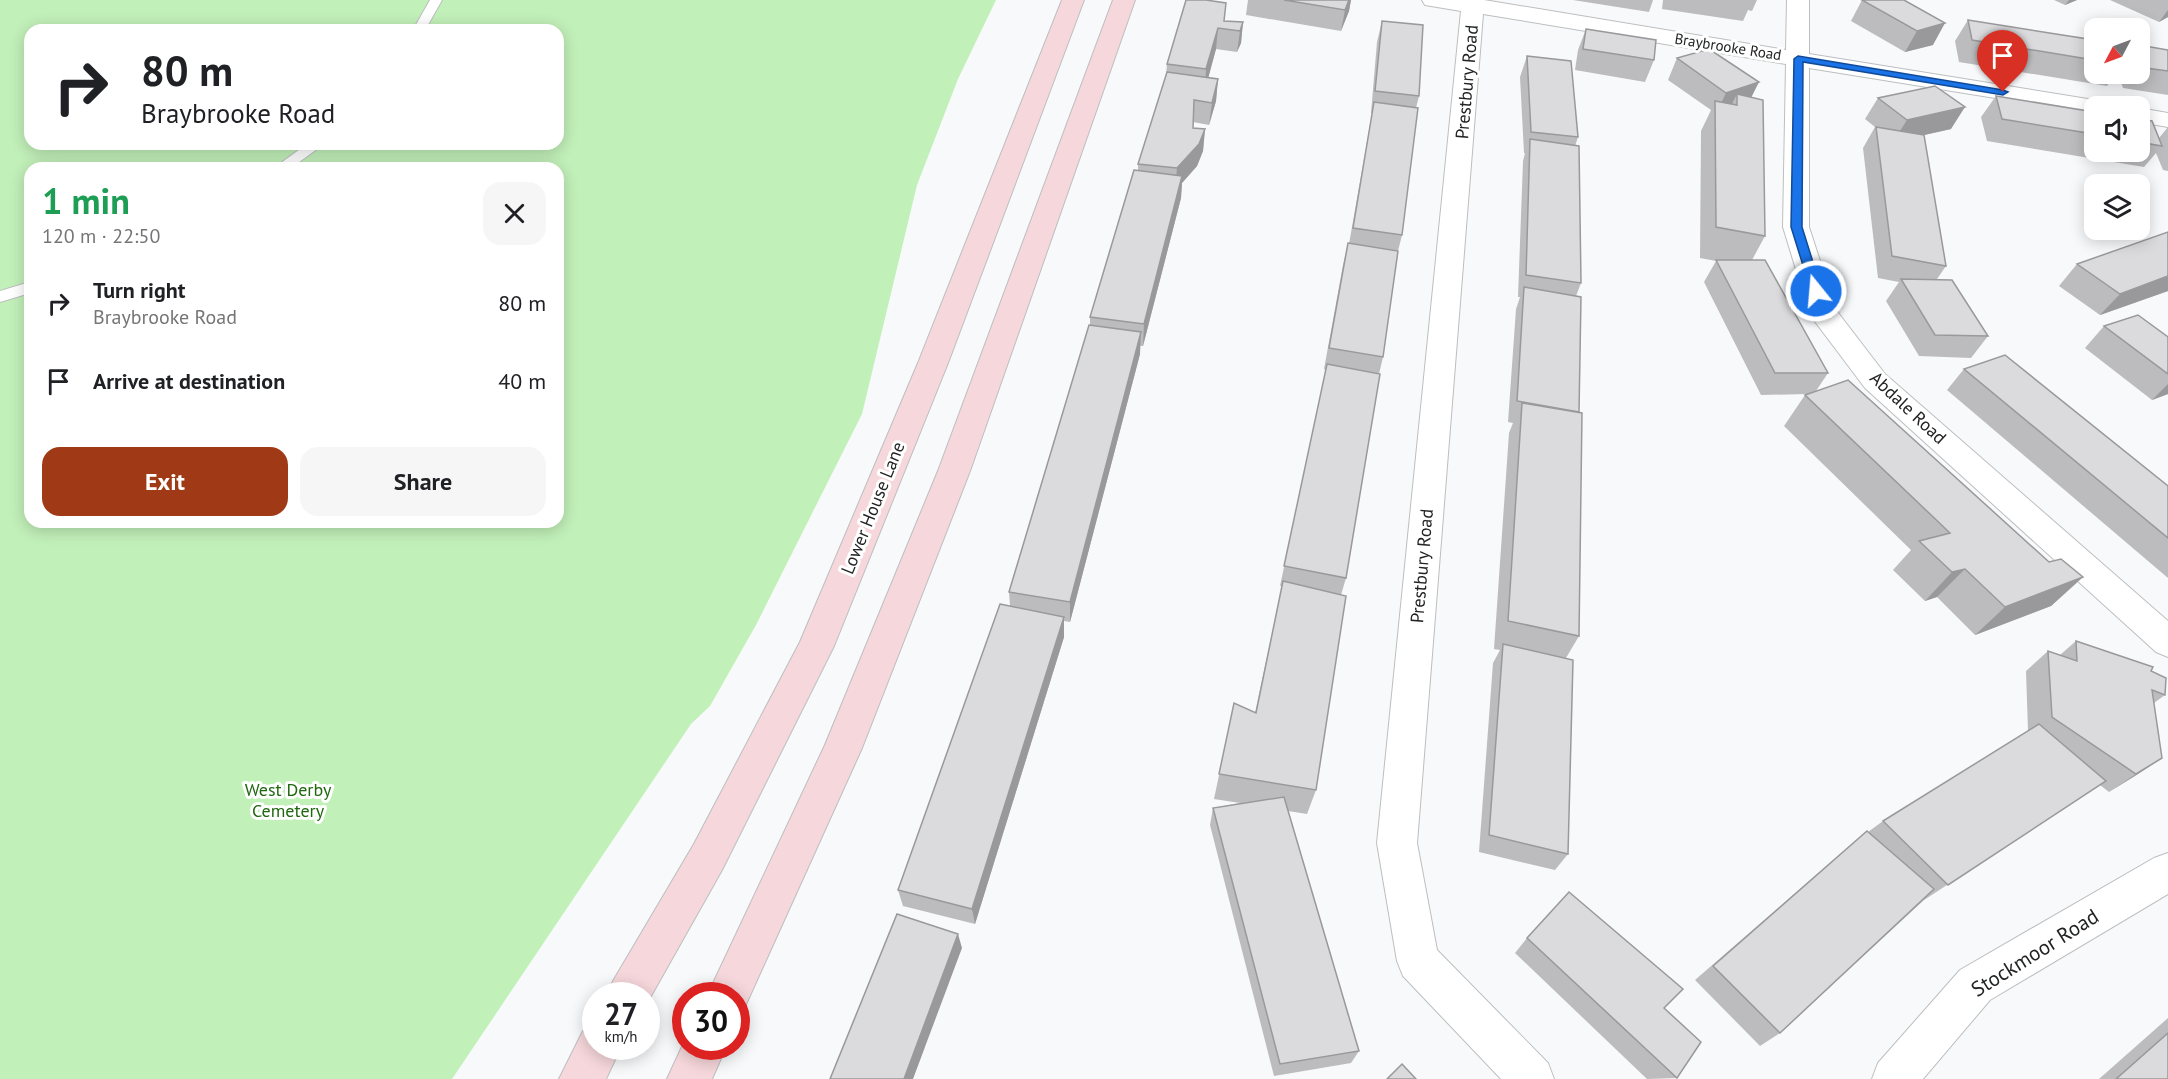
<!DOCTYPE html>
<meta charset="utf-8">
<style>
body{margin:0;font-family:"PT Sans",sans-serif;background:#f6f6f6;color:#202124;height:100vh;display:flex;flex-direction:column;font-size:22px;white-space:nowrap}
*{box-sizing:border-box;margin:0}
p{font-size:20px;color:#757577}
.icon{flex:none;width:33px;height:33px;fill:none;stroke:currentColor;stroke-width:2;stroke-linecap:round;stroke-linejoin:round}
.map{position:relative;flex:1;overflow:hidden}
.panel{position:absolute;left:24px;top:162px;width:540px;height:366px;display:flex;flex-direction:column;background:#fff;border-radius:18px;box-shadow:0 3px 15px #0003}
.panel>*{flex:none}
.guide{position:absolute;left:24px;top:24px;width:540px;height:126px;border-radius:18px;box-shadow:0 3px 15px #0003;background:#fff;color:#202124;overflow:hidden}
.needle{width:39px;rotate:229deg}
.buttons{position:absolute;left:2084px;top:18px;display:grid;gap:12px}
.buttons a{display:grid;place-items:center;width:66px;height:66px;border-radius:12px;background:#fff;box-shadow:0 3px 15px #0003;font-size:30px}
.speed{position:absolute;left:582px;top:982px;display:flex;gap:12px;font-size:30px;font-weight:700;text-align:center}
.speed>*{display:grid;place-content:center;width:78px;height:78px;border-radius:50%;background:#fff;box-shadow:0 3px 15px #0003;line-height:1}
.speed small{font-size:15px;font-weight:400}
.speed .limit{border:9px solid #d22;background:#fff;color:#111}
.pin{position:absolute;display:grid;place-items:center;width:51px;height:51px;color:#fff;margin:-62px -26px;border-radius:50% 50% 50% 0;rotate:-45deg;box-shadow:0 0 6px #0007}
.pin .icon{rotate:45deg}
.me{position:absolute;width:66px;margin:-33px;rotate:343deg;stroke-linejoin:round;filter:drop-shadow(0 0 4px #0008)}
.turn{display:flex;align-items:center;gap:21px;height:126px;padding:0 18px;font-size:27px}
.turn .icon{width:78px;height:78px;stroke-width:2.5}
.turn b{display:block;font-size:42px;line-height:51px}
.round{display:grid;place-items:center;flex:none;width:63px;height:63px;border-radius:18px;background:#f6f6f6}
.summary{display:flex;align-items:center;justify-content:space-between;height:102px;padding:0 18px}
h1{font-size:36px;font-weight:600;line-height:45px;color:#1e9e55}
.cta{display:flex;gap:12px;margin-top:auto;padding:12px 18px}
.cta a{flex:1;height:69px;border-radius:18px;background:#a03915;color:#fff;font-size:24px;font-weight:600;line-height:69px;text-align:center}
.cta a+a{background:#f6f6f6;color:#202124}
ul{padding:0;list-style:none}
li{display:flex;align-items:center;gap:18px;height:78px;padding:0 18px}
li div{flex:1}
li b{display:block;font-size:22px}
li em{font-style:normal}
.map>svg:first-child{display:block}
.green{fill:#c2f0b9;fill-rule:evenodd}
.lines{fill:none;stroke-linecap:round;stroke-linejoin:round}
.lane-casing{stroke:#bcbebf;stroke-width:2}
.street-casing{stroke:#bcbebf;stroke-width:2}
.secondary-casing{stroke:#bcbebf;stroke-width:2}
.lane{fill:#fff;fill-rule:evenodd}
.street{fill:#fff;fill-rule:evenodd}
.secondary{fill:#f6d7db;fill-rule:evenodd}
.wall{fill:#bcbcbe}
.shaded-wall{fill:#99999b}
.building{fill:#dbdbdd;stroke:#99999b;stroke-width:1.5}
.route{fill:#1a73e8;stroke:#114b97;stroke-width:1.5}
.labels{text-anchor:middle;stroke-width:6;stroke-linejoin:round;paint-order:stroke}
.far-street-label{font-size:15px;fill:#222323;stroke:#fff}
.street-label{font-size:18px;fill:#222323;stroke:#fff}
.park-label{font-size:18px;fill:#1f670f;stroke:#fff}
.near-street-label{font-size:21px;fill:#222323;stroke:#fff}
</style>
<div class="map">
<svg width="2168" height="1079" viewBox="0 0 2168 1079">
<rect width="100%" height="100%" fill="#f8f9fb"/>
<path class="green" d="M 0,0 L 996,0 L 958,79 L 917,185 L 862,414 L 756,625 L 710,706 L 691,724 L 452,1079 L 0,1079 ZM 30,30 L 558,30 L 558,144 L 30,144 ZM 30,168 L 558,168 L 558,522 L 30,522 Z"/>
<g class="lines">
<defs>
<g id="lane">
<path d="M 430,0 L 442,0 L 425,30 L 413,30 Z"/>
<path d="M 307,144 L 324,144 L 291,168 L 274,168 Z"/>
<path d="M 30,282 L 30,293 L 0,302 L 0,291 Z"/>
</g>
<g id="street">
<path d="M 1422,0 L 1484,0 L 1786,50 L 1787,0 L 1809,0 L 1809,54 L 2094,100 L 2102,102 L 2105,106 L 2094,106 L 2094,114 L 1809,68 L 1809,227 L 1836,310 L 1885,374 L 2168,621 L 2168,657 L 2156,652 L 1865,388 L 1813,319 L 1809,312 L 1783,227 L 1786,64 L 1483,14 L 1417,843 L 1437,950 L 1548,1063 L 1554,1079 L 1501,1079 L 1403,976 L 1397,961 L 1377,843 L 1461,11 L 1425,5 Z"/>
<path d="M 2139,108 L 2168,113 L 2168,127 L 2139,122 Z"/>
<path d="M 2168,853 L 2168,894 L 1990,1000 L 1923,1079 L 1872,1079 L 1878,1063 L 1960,970 L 2154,858 Z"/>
</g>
<g id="secondary">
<path d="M 1062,0 L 1084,0 L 948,363 L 834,646 L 722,870 L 646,1005 L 646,996 L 607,996 L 613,981 L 694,844 L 800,642 L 918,363 Z"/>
<path d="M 1113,0 L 1135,0 L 970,471 L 862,748 L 743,1011 L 736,1014 L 736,996 L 707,996 L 825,745 L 938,471 Z"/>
<path d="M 596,1026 L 596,1047 L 621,1047 L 606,1079 L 559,1079 L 583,1031 Z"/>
<path d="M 686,1038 L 686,1047 L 726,1047 L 712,1079 L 667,1079 Z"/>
</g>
</defs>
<use href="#lane" class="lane-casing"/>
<use href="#street" class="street-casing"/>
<use href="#secondary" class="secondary-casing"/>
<use href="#lane" class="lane"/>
<use href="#street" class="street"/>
<use href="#secondary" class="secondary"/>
</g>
<g class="wall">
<path d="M 1248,0 L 1351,0 L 1349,11 L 1341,31 L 1246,15 Z"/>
<path d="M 1573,0 L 1653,0 L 1649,12 Z"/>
<path d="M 1663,0 L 1757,0 L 1752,11 L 1748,10 L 1743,21 L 1662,9 Z"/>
<path d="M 1862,0 L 1904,0 L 1933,45 L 1905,52 L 1851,21 Z"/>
<path d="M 2054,0 L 2077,0 L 2065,5 Z"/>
<path d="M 2110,0 L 2168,0 L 2168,17 L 2159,22 Z"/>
<path d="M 1968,20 L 2094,40 L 2094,74 L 2116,74 L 2107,86 L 1959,62 L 1955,41 Z"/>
<path d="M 1224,21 L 1243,22 L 1241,43 L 1237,52 L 1216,49 L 1208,78 L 1218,79 L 1216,101 L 1209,125 L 1193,122 L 1193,128 L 1205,129 L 1203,151 L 1197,166 L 1182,183 L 1181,198 L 1143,346 L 1140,346 L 1140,354 L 1070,622 L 1064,621 L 1064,637 L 975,924 L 903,906 L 898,890 L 1010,606 L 1009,592 L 1090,325 L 1090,317 L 1138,171 L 1138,164 L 1166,75 L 1167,64 Z"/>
<path d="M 1382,21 L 1419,96 L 1416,108 L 1402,235 L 1398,251 L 1383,357 L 1379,374 L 1346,578 L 1341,595 L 1316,790 L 1307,814 L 1288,811 L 1359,1051 L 1351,1063 L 1274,1076 L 1210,825 L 1213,808 L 1240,803 L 1214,799 L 1234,703 L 1255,713 L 1282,586 L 1280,586 L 1326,370 L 1324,369 L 1343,265 L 1348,243 L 1349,244 L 1372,113 L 1371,113 L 1377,42 Z"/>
<path d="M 1586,29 L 1654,60 L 1645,82 L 1575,70 L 1578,50 Z"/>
<path d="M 2139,45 L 2168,50 L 2168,95 L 2123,88 L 2118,74 L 2139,74 Z"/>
<path d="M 1527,56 L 1578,137 L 1575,146 L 1581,283 L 1576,296 L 1579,412 L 1579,636 L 1566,658 L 1568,854 L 1555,870 L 1479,852 L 1493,663 L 1500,650 L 1494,649 L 1509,433 L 1513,423 L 1508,422 L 1516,309 L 1520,297 L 1518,297 L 1523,161 L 1525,153 L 1524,153 L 1520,77 Z"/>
<path d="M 1677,58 L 1752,97 L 1765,236 L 1752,260 L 1828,373 L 1816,391 L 2049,562 L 2083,577 L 2051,606 L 1975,635 L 1937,597 L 1925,601 L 1893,570 L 1911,550 L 1784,426 L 1805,395 L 1807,394 L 1761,395 L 1704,282 L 1716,261 L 1700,258 L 1701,131 L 1711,110 L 1668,80 Z"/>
<path d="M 1996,96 L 2094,112 L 2094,152 L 2139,152 L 2139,119 L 2159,138 L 2168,127 L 2168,171 L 2163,170 L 2156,153 L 2144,167 L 1987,141 L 1981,117 Z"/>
<path d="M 1878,98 L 1951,129 L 1924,135 L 1946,266 L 1937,279 L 1988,336 L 1971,358 L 1919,356 L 1886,301 L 1899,282 L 1878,278 L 1863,148 L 1875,127 L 1865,119 Z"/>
<path d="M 2077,264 L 2168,291 L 2100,315 L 2059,286 Z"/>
<path d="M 2104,326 L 2168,337 L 2168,394 L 2152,400 L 2085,348 Z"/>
<path d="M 1964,369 L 2168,486 L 2168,578 L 1947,390 Z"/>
<path d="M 2076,641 L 2151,671 L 2165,695 L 2154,703 L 2162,758 L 2109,792 L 2100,785 L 1924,900 L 1780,1033 L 1760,1046 L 1695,980 L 1847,848 L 1867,831 L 1868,832 L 1883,821 L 2028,731 L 2026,671 L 2048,651 L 2060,655 Z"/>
<path d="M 1527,938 L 1664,1008 L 1677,1078 L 1647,1079 L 1515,953 Z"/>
<path d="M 2168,1018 L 2168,1079 L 2099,1079 Z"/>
</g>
<g class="shaded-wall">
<path d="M 1349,0 L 1351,0 L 1349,11 L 1341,31 L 1345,10 Z"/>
<path d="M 2069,0 L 2077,0 L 2065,5 Z"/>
<path d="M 2168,10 L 2168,17 L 2159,22 Z"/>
<path d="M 1243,22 L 1241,43 L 1237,52 L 1240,31 Z"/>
<path d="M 1945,23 L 1933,45 L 1905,52 L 1917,31 Z"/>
<path d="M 1218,28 L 1216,49 L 1205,90 L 1206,69 Z"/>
<path d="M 1218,79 L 1216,101 L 1209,125 L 1212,103 Z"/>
<path d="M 1759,82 L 1748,104 L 1737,105 L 1737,94 L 1729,110 L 1716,114 L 1726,93 Z"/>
<path d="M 1965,107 L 1951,129 L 1893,142 L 1907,120 Z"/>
<path d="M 1205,129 L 1203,151 L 1197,166 L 1182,183 L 1181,198 L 1143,346 L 1144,324 L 1175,190 L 1177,168 Z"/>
<path d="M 2168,276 L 2168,291 L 2100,315 L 2120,294 Z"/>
<path d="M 1141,332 L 1140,354 L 1070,622 L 1070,602 Z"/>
<path d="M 2168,384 L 2168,394 L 2152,400 Z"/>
<path d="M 1965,569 L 1937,597 L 1925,601 L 1952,572 Z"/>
<path d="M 2083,577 L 2051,606 L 1975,635 L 2005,607 Z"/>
<path d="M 1064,617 L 1064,637 L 975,924 L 972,909 Z"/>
<path d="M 2162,758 L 2135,776 L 2109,792 L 2136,774 Z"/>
<path d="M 958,934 L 962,948 L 913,1079 L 904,1079 Z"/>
</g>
<g class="building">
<path d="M 1186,0 L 1206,0 L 1226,3 L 1224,21 L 1243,22 L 1240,31 L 1218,28 L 1206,69 L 1167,64 Z"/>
<path d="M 1284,0 L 1349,0 L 1345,10 Z"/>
<path d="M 1862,0 L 1904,0 L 1945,23 L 1917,31 Z"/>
<path d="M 1968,20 L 2094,40 L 2094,60 L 1972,40 Z"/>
<path d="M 1382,21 L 1423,25 L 1419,96 L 1375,91 Z"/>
<path d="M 1586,29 L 1656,40 L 1654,60 L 1583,49 Z"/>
<path d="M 2139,45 L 2168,50 L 2168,71 L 2139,67 Z"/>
<path d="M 1709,49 L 1759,82 L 1726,93 L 1677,58 Z"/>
<path d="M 1527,56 L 1571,61 L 1578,137 L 1531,132 Z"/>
<path d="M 1167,72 L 1218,79 L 1212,103 L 1194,100 L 1193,128 L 1205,129 L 1199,144 L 1177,168 L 1138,164 Z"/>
<path d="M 1935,86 L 1965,107 L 1907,120 L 1878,98 Z"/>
<path d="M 1737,94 L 1763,100 L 1765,236 L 1716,227 L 1715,101 L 1737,105 Z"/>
<path d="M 1996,96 L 2094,112 L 2094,134 L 2002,119 Z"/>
<path d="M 1374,102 L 1418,108 L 1402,235 L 1353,228 Z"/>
<path d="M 2139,119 L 2152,121 L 2162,146 L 2139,142 Z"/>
<path d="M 1876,127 L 1924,135 L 1946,266 L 1892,256 Z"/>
<path d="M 1530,139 L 1579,146 L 1581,283 L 1526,275 Z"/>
<path d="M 1134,170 L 1182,176 L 1144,324 L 1090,317 Z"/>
<path d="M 2168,232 L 2168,276 L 2120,294 L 2077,264 Z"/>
<path d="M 1348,243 L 1398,251 L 1383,357 L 1329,348 Z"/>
<path d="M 1716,260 L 1765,260 L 1828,373 L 1775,373 Z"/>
<path d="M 1901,279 L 1952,280 L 1988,336 L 1935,335 Z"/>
<path d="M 1524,287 L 1581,297 L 1579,412 L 1517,401 Z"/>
<path d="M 2138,315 L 2168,337 L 2168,374 L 2104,326 Z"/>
<path d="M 1089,325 L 1141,332 L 1070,602 L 1009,592 Z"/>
<path d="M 2005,355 L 2168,486 L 2168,538 L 1964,369 Z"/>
<path d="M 1327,364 L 1380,374 L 1346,578 L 1284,566 Z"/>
<path d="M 1848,380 L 2049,562 L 2061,559 L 2083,577 L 2005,607 L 1965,569 L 1952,572 L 1919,541 L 1950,533 L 1805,395 Z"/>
<path d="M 1522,403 L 1582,413 L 1579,636 L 1508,621 Z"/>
<path d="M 1283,581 L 1346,596 L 1316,790 L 1219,774 L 1234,703 L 1256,713 Z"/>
<path d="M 1000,604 L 1064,617 L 972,909 L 898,890 Z"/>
<path d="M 2076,641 L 2153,667 L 2151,671 L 2166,678 L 2165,695 L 2152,690 L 2162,758 L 2136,774 L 2052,717 L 2048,651 L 2077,661 Z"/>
<path d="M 1503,644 L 1573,660 L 1568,854 L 1489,835 Z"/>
<path d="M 2039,724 L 2106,781 L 1948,885 L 1883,821 Z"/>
<path d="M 1284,797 L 1359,1051 L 1280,1064 L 1213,808 Z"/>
<path d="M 1867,831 L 1934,889 L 1780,1033 L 1713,966 Z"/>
<path d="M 1569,892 L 1683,989 L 1664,1008 L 1701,1042 L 1677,1078 L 1527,938 Z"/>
<path d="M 897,914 L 958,934 L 904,1079 L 830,1079 Z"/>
<path d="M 2168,1033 L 2168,1079 L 2116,1079 Z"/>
<path d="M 1402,1064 L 1416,1079 L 1387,1079 Z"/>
</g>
<path class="route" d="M 1798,56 L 2003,90 L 2008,92 L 2003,95 L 1803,62 L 1802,227 L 1822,291 L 1816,295 L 1811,291 L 1791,227 L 1794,59 Z"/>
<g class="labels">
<g class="far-street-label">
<text transform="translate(1728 47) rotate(9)" y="5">Braybrooke Road</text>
</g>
<g class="street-label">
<text transform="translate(1467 82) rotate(-85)" y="6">Prestbury Road</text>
<text transform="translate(1908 408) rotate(43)" y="6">Abdale Road</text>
<text transform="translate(873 508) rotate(-68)" y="6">Lower House Lane</text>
<text transform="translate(1422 566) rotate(-85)" y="6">Prestbury Road</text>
</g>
<g class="park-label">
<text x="288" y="796">West Derby<tspan x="288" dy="21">Cemetery</tspan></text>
</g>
<g class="near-street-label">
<text transform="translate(2035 953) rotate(-32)" y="7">Stockmoor Road</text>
</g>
</g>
</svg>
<div class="buttons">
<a><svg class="needle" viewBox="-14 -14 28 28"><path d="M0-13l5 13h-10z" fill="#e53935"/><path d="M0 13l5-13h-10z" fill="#757577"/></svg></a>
<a><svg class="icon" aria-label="sound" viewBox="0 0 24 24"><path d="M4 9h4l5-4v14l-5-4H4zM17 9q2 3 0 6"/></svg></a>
<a><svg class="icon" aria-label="layers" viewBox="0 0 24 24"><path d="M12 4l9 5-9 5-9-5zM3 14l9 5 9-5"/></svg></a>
</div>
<div class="speed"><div>27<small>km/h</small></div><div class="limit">30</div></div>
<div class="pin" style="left:2003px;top:92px;background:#d93025"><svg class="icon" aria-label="arrive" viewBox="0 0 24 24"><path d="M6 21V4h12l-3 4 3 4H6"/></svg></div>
<svg class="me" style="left:1816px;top:291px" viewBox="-20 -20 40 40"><circle r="17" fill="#1a73e8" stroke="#fff" stroke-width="3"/><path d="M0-11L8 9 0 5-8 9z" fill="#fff"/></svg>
<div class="guide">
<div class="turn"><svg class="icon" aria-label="right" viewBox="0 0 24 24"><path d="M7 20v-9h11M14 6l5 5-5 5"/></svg><div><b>80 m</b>Braybrooke Road</div></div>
</div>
<section class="panel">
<div class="summary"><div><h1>1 min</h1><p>120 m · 22:50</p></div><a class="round"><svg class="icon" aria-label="close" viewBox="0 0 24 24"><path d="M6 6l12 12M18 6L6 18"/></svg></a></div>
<ul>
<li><svg class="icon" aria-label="right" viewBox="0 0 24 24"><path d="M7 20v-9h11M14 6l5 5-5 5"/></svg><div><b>Turn right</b><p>Braybrooke Road</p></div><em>80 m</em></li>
<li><svg class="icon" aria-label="arrive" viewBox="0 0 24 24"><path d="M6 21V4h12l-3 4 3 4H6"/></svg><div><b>Arrive at destination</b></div><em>40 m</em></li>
</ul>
<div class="cta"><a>Exit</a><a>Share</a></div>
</section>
</div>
